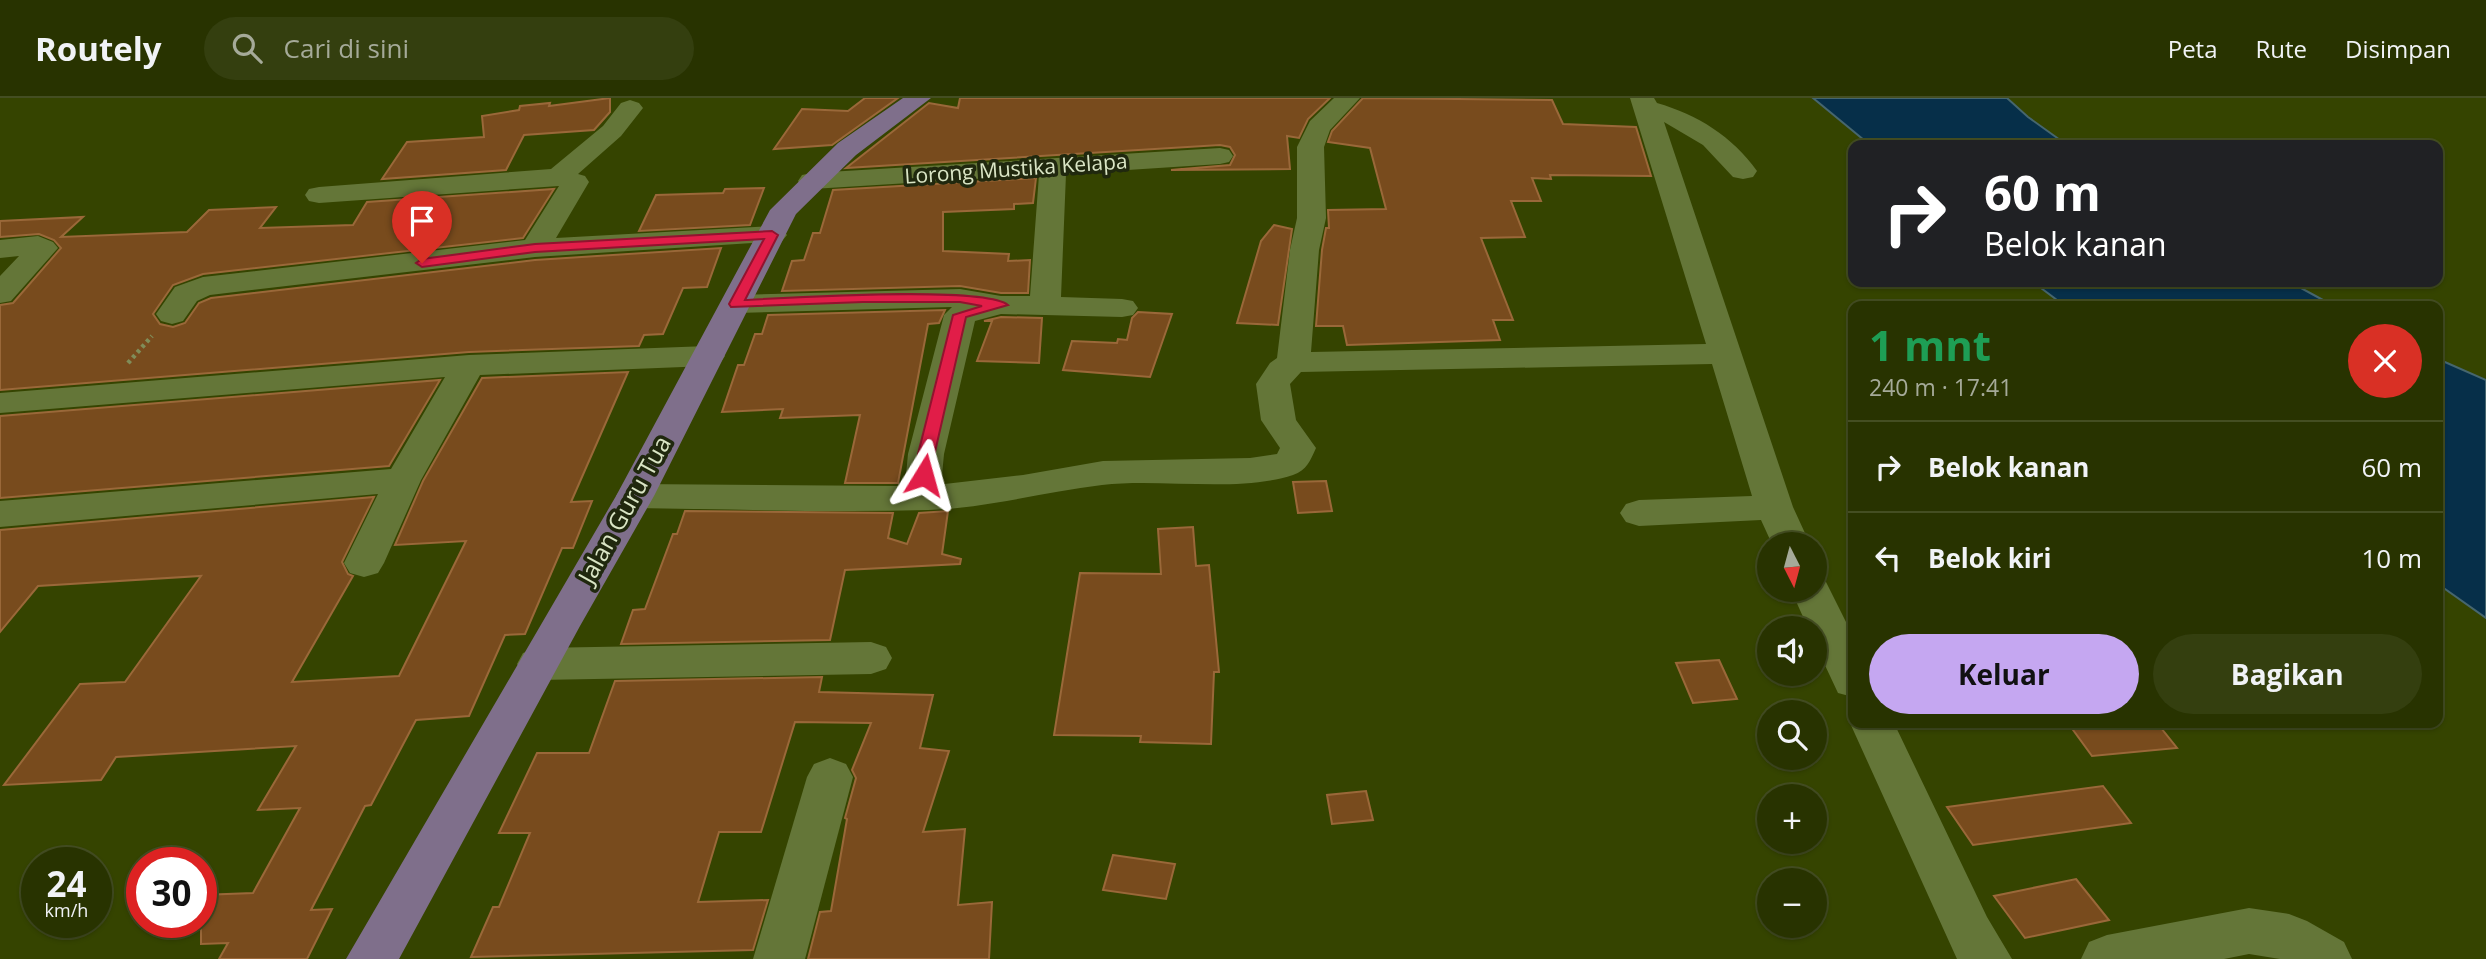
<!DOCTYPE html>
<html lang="id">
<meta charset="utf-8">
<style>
body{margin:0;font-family:"Open Sans",sans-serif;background:#343f0f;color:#f1f3f6;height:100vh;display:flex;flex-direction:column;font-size:26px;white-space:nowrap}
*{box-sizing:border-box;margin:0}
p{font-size:23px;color:#a5aa99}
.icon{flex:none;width:38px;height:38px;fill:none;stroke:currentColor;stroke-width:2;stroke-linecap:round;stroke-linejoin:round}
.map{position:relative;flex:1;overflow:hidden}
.side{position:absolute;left:1848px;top:203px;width:595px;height:427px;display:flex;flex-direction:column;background:#283300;border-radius:14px;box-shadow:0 2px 5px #0004,0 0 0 2px #444e22}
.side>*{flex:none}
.hud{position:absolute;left:1848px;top:42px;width:595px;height:147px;border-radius:14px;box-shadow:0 2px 5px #0004,0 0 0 2px #444e22;background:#202124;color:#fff;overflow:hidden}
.needle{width:46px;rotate:174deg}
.fabs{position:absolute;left:1757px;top:434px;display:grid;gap:14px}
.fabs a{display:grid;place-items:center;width:70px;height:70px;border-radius:50%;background:#283300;box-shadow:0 2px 5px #0004,0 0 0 2px #444e22;font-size:35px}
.speed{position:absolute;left:21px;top:749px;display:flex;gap:14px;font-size:35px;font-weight:700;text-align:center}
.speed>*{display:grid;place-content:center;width:91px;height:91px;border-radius:50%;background:#283300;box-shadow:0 2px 5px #0004,0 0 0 2px #444e22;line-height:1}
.speed small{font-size:18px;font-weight:400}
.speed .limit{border:10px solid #d22;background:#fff;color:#111}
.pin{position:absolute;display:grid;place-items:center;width:60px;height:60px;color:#fff;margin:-72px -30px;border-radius:50% 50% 50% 0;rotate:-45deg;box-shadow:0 0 7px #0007}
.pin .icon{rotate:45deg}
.me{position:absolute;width:77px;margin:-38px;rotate:8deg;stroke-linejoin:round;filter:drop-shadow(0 0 5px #0008)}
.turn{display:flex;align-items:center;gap:24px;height:147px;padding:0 21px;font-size:32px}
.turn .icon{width:91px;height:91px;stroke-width:2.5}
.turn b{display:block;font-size:49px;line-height:60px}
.round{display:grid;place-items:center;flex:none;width:74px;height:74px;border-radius:37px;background:#343f0f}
.head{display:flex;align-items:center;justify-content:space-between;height:119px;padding:0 21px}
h1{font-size:42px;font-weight:700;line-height:52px;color:#1e9e55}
.primary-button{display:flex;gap:14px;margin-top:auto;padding:14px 21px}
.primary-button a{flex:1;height:80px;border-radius:42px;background:#c5a7f1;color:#111;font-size:28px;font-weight:700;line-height:80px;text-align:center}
.primary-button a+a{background:#343f0f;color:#f1f3f6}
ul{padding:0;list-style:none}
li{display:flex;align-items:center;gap:21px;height:91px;padding:0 21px;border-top:2px solid #444e22}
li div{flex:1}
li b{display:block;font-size:26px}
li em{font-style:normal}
header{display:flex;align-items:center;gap:42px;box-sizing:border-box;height:98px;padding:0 35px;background:#283300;border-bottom:2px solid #444e22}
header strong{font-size:33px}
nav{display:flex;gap:38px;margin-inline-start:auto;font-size:24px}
.search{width:490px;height:63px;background:#343f0f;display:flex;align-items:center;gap:18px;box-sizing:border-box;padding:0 24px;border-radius:38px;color:#a5aa99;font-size:26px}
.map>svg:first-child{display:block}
.water{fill:#062f49;stroke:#46666e;stroke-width:2}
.building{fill:#784b1d;stroke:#9a6839;stroke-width:2}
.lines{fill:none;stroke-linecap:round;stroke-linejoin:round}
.path{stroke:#808d59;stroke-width:4.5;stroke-dasharray:3.5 3.5;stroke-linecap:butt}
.minor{fill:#647638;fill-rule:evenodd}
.major{fill:#7f6f8b;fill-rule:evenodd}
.route{fill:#e11d48;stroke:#92132f;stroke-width:2}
.labels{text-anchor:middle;stroke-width:7;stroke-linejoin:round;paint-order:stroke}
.far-street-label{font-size:21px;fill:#dae5c5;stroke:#20280e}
.street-label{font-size:24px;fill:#dae5c5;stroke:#20280e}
</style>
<header>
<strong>Routely</strong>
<div class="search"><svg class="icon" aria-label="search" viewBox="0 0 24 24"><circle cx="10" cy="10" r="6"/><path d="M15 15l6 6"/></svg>Cari di sini</div>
<nav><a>Peta</a><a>Rute</a><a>Disimpan</a></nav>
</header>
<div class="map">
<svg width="2486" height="861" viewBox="0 0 2486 861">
<rect width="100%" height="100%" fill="#354400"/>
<g class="water">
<path d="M 1813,0 L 2007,0 L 2028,19 L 2067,47 L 1870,47 Z"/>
<path d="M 2033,184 L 2290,184 L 2334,208 L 2065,208 Z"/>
<path d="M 2438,261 L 2486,282 L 2486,520 L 2438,486 Z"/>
</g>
<g class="building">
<path d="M 610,0 L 610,14 L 594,32 L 524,37 L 506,72 L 382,81 L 407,44 L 484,39 L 482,18 L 519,12 L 520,8 L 550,5 L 549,8 Z"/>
<path d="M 865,0 L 898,0 L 832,47 L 774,51 L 802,11 L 848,13 Z"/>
<path d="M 960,0 L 1330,0 L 1308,21 L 1299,40 L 1287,38 L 1290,71 L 1171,72 L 1230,67 L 1235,57 L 1230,49 L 1220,47 L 846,70 L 929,5 L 958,10 Z"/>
<path d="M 1363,0 L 1552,2 L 1563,26 L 1636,29 L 1651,78 L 1550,77 L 1551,81 L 1532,80 L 1541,103 L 1511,103 L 1525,139 L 1481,140 L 1513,222 L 1493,222 L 1500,242 L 1347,247 L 1343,228 L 1316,228 L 1322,152 L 1326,130 L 1329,130 L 1328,112 L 1386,111 L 1370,50 L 1328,44 L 1332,33 Z"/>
<path d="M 1036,80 L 1033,105 L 1014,106 L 1014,111 L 943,114 L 943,153 L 1009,156 L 1008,163 L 1030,162 L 1028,195 L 1001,195 L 960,188 L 782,193 L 792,163 L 804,162 L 813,135 L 820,135 L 833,92 Z"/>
<path d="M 764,90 L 750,127 L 639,133 L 656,97 L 723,95 L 725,91 Z"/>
<path d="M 554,91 L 523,140 L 203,176 L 173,187 L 153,216 L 160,226 L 173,229 L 185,225 L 199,205 L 211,200 L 535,162 L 721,150 L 707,189 L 683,190 L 663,236 L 644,237 L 639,248 L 469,254 L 0,292 L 0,207 L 13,205 L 61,150 L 54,142 L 39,136 L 0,139 L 0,123 L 83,119 L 61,139 L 187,134 L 209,112 L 276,109 L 260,130 L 353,127 L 367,104 Z"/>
<path d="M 1274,127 L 1292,131 L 1278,227 L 1237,225 L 1261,143 Z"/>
<path d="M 945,212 L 939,225 L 928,226 L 898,385 L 845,385 L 860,317 L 780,320 L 783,311 L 722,314 L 738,267 L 744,267 L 755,236 L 762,236 L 768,217 Z"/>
<path d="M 1138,214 L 1172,216 L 1150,279 L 1063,272 L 1072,243 L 1117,245 L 1118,241 L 1127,242 L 1132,220 Z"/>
<path d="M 1001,219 L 1042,220 L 1039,265 L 977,263 L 992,223 L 984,223 Z"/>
<path d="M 628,274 L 571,404 L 592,403 L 573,450 L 562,450 L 525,536 L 505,537 L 469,618 L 416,622 L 371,707 L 365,708 L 311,812 L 332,811 L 307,861 L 219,861 L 228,845 L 201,846 L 201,797 L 253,795 L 300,710 L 258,712 L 296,648 L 116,659 L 101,682 L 4,687 L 80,586 L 125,584 L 201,478 L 38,488 L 0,534 L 0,432 L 374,399 L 342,464 L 348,476 L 353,478 L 292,584 L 399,578 L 466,443 L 395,447 L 423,383 L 482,280 Z"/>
<path d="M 440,282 L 389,368 L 0,400 L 0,318 Z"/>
<path d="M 1326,383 L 1332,413 L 1298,415 L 1293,384 Z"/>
<path d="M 685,413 L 893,415 L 888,440 L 907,446 L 919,415 L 948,413 L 942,456 L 961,461 L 960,466 L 845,472 L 830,542 L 621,546 L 633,512 L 645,511 L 673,436 L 677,436 Z"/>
<path d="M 1193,429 L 1196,468 L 1209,467 L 1219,574 L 1214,574 L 1211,646 L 1140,644 L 1141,638 L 1054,637 L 1080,475 L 1161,476 L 1158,431 Z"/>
<path d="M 1719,562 L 1737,601 L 1693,605 L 1676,565 Z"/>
<path d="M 822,579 L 819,594 L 933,597 L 920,650 L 949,653 L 923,734 L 965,731 L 958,807 L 992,804 L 989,861 L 808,861 L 820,814 L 831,813 L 847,721 L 845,720 L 856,680 L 852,672 L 871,625 L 795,624 L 761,734 L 719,734 L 698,804 L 768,802 L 753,852 L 471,859 L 493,809 L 499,809 L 530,735 L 499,735 L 537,655 L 589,655 L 615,583 Z"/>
<path d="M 2068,625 L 2157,625 L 2177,650 L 2092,658 Z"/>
<path d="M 2103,688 L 2131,725 L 1973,747 L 1947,709 Z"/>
<path d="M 1366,693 L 1373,722 L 1332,726 L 1327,697 Z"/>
<path d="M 1113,757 L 1175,766 L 1166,801 L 1103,792 Z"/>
<path d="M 2076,781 L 2109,822 L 2025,840 L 1994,798 Z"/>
</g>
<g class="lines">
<path class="path" d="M 128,265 L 152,238"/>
<g class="minor">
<path d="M 1334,0 L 1360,0 L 1330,32 L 1324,49 L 1326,120 L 1319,152 L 1311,254 L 1706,246 L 1630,0 L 1654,0 L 1657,5 C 1698,17 1732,38 1757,73 L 1753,79 L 1743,81 L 1733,79 L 1703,47 L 1664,24 L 1793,409 L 1810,446 L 1772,446 L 1761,422 L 1639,428 L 1626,424 L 1620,415 L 1626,406 L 1639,402 L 1752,398 L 1712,266 L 1301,274 L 1290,286 L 1296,322 L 1316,350 C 1310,363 1307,372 1293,377 C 1237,395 1161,380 1102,387 C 1044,394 987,410 928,412 C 831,415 732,411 635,410 L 622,407 L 616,398 L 622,389 L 635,386 L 899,388 L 906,377 L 908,356 L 944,217 L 952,209 L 736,215 L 725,213 L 720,206 L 725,199 L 736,197 L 960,191 L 1001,198 L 1030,198 L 1039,77 L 812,91 L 802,89 L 798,83 L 802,77 L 812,75 L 1220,50 L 1229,52 L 1233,58 L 1229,64 L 1220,66 L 1066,76 L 1061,199 L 1122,201 L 1133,203 L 1138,210 L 1133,217 L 1122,219 L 1001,216 L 975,223 L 944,356 L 942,377 L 936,387 L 1023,377 L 1103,363 L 1250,360 L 1277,356 L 1280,350 L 1261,322 L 1256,286 L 1270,265 L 1277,260 L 1290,152 L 1297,120 L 1297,49 L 1310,23 Z"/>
<path d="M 630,2 L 639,5 L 643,10 L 621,38 L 578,76 L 585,78 L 589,84 L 556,140 L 772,128 L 782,131 L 787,137 L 782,143 L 535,159 L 210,197 L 197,203 L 183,223 L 172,226 L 161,223 L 156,216 L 175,189 L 203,179 L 525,142 L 559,88 L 319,105 L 309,103 L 305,97 L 309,91 L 319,89 L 551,71 L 603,28 L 621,5 Z"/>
<path d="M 38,138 L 53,144 L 58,150 L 11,203 L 0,205 L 0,178 L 19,158 L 0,160 L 0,142 Z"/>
<path d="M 708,248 L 720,251 L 725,258 L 720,265 L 708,268 L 480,277 L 421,382 L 384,465 L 378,475 L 364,479 L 350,475 L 344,465 L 378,396 L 0,429 L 0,403 L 391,371 L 445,279 L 0,315 L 0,295 L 469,257 Z"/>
<path d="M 1815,479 L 1825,482 L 1853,538 L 1853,599 L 1838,595 L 1815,546 L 1815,530 L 1808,530 L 1791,492 L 1815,492 Z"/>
<path d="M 871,544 L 886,549 L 892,560 L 886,571 L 871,576 L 538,582 L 523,577 L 517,566 L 523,555 L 538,550 Z"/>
<path d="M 1853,618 L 1853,625 L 1894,625 L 1987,819 L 2012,861 L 1957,861 L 1850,625 Z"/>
<path d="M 830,660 L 846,666 L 853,679 L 805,861 L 753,861 L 807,679 L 814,666 Z"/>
<path d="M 2249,810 L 2289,816 L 2307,823 L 2344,844 L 2352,861 L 2280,861 L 2249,856 L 2224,861 L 2081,861 L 2089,844 L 2107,837 Z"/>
</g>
<path class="major" d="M 903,0 L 931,0 L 856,57 L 796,116 L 654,398 L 580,528 L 399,861 L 346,861 L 616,398 L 770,112 L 838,45 Z"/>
</g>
<path class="route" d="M 772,133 L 778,137 L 745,202 C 786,200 984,187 1008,207 L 966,219 L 929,380 L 924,382 L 916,377 L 918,356 L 953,217 L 982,208 L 960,204 L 863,204 L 731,209 L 729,206 L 764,141 L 535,154 L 422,169 L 416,165 L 422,161 L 535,146 Z"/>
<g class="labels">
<g class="far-street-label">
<text transform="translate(1016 71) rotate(-4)" y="7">Lorong Mustika Kelapa</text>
</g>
<g class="street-label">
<text transform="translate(625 412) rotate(-61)" y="8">Jalan Guru Tua</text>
</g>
</g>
</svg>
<div class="fabs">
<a><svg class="needle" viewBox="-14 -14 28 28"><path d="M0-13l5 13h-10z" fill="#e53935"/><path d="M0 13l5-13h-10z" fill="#a5aa99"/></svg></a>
<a><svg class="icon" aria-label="sound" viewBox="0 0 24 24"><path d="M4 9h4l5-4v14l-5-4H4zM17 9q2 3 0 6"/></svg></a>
<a><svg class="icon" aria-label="search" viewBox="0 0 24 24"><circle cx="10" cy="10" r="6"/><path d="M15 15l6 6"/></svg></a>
<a>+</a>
<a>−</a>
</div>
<div class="speed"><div>24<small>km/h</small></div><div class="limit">30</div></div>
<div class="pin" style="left:422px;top:165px;background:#d93025"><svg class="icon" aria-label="arrive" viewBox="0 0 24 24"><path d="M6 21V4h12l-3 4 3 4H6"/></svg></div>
<svg class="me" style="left:924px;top:377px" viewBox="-20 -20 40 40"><path d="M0-17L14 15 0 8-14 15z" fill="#e11d48" stroke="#fff" stroke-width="4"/></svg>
<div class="hud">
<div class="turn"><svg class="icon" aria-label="right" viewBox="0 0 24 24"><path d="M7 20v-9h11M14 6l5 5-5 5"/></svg><div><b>60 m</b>Belok kanan</div></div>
</div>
<section class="side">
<div class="head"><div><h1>1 mnt</h1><p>240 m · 17:41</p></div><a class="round" style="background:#d93025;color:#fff"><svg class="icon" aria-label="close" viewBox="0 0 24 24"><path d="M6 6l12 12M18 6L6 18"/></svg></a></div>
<ul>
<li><svg class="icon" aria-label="right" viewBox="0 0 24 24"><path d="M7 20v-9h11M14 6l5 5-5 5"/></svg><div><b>Belok kanan</b></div><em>60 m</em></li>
<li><svg class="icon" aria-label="left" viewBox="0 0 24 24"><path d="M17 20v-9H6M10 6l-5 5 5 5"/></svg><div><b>Belok kiri</b></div><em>10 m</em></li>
</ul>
<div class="primary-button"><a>Keluar</a><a>Bagikan</a></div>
</section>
</div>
